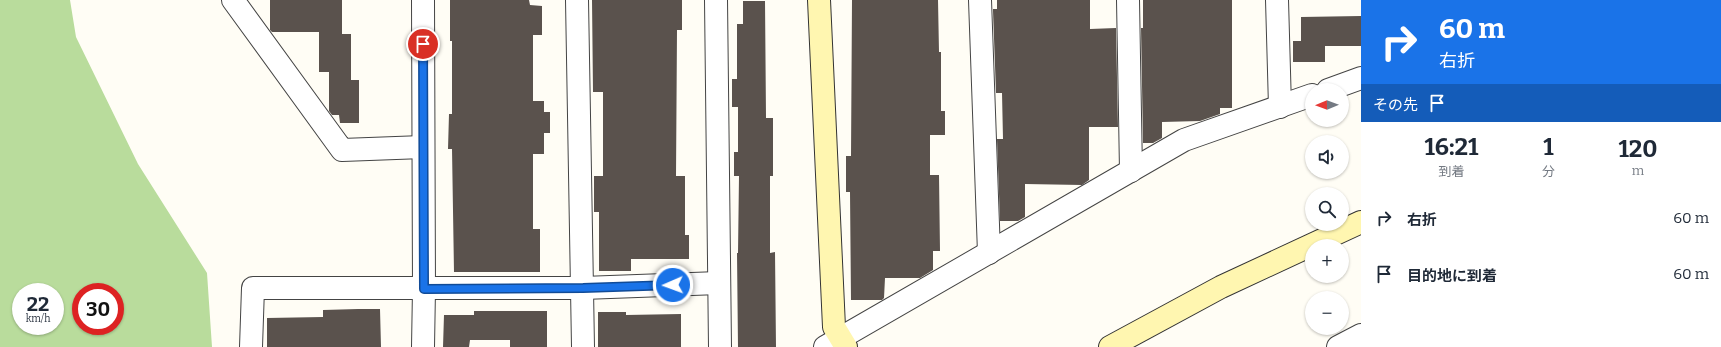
<!DOCTYPE html>
<html lang="ja">
<meta charset="utf-8">
<style>
body{margin:0;font-family:Bitter,"Noto Sans JP",serif;background:#f2f2f3;color:#1f2937;height:100vh;display:flex;flex-direction:column;font-size:15px;white-space:nowrap}
*{box-sizing:border-box;margin:0}
p{font-size:13px;color:#747a83}
.icon{flex:none;width:22px;height:22px;fill:none;stroke:currentColor;stroke-width:2;stroke-linecap:round;stroke-linejoin:round}
.map{position:relative;flex:1;overflow:hidden}
.details{display:flex;flex-direction:column;background:#fff;width:360px}
.details>*{flex:none}
.guide{background:#1a73e8;color:#fff;overflow:hidden}
.needle{width:26px;rotate:269deg}
.buttons{position:absolute;left:1305px;top:83px;display:grid;gap:8px}
.buttons a{display:grid;place-items:center;width:44px;height:44px;border-radius:50%;background:#fff;box-shadow:0 1px 3px #0004;font-size:20px}
.speed{position:absolute;left:12px;top:283px;display:flex;gap:8px;font-size:20px;font-weight:700;text-align:center}
.speed>*{display:grid;place-content:center;width:52px;height:52px;border-radius:50%;background:#fff;box-shadow:0 1px 3px #0004;line-height:1}
.speed small{font-size:10px;font-weight:400}
.speed .limit{border:6px solid #d22;background:#fff;color:#111}
.pin{position:absolute;display:grid;place-items:center;width:34px;height:34px;color:#fff;margin:-17px;border:2px solid #fff;border-radius:50%;box-shadow:0 1px 4px #0007}
.me{position:absolute;width:44px;margin:-22px;rotate:268deg;stroke-linejoin:round;filter:drop-shadow(0 0 3px #0008)}
.turn{display:flex;align-items:center;gap:14px;height:84px;padding:0 12px;font-size:18px}
.turn .icon{width:52px;height:52px;stroke-width:2.5}
.turn b{display:block;font-size:28px;line-height:34px}
.then{display:flex;align-items:center;height:38px;padding:0 12px;background:#0003;gap:8px;font-size:15px}
.eta{display:flex;justify-content:space-evenly;align-items:center;height:68px;text-align:center}
.eta b{font-size:24px;font-weight:700;line-height:28px}
ul{padding:0;list-style:none}
li{display:flex;align-items:center;gap:12px;height:56px;padding:0 12px}
li div{flex:1}
li b{display:block;font-size:15px}
li em{font-style:normal}
main{display:flex;flex:1;min-height:0}
.map>svg:first-child{display:block}
.forest{fill:#b9dc9c;fill-rule:evenodd}
.building{fill:#5a524d}
.lines{fill:none;stroke-linecap:round;stroke-linejoin:round}
.street-casing{stroke:#444;stroke-width:24}
.secondary-casing{stroke:#333;stroke-width:24}
.street{stroke:#fff;stroke-width:22}
.secondary{stroke:#fff6b0;stroke-width:22}
.route-casing{stroke:#114b97;stroke-width:10}
.route{stroke:#1a73e8;stroke-width:7}
</style>
<main>
<div class="map">
<svg width="1361" height="347" viewBox="0 0 1361 347">
<rect width="100%" height="100%" fill="#fffdf5"/>
<path class="forest" d="M 0,0 L 70,0 L 76,37 L 138,164 L 207,273 L 212,347 L 0,347 ZM 21,292 L 55,292 L 55,326 L 21,326 ZM 81,292 L 115,292 L 115,326 L 81,326 Z"/>
<g class="building">
<path d="M 270,0 L 342,0 L 342,34 L 351,34 L 351,80 L 359,80 L 359,123 L 340,123 L 339,115 L 332,115 L 329,111 L 329,72 L 319,72 L 319,32 L 272,32 L 270,30 Z"/>
<path d="M 450,0 L 529,0 L 530,5 L 542,6 L 542,35 L 533,35 L 533,101 L 544,101 L 544,112 L 550,112 L 550,133 L 544,133 L 544,154 L 533,154 L 533,229 L 540,229 L 540,272 L 454,272 L 452,149 L 448,149 L 449,114 L 452,114 L 452,41 L 450,41 Z"/>
<path d="M 592,0 L 682,0 L 682,30 L 677,30 L 676,176 L 685,176 L 685,235 L 689,235 L 689,259 L 631,259 L 631,271 L 599,271 L 599,212 L 594,212 L 594,176 L 603,176 L 603,92 L 593,92 Z"/>
<path d="M 852,0 L 938,0 L 939,52 L 941,52 L 941,111 L 945,111 L 945,135 L 930,135 L 930,175 L 939,175 L 940,251 L 933,251 L 933,270 L 920,278 L 885,278 L 884,298 L 882,300 L 851,300 L 850,192 L 846,192 L 846,156 L 851,156 Z"/>
<path d="M 997,0 L 1090,0 L 1090,29 L 1116,28 L 1118,127 L 1089,127 L 1089,180 L 1082,185 L 1025,184 L 1025,217 L 1018,221 L 1000,221 L 997,139 L 1003,139 L 1002,93 L 996,93 L 993,11 L 993,9 L 997,9 Z"/>
<path d="M 1143,0 L 1232,0 L 1232,108 L 1220,108 L 1220,114 L 1200,121 L 1162,122 L 1162,138 L 1153,143 L 1143,143 L 1141,28 L 1143,28 Z"/>
<path d="M 743,1 L 765,1 L 766,118 L 773,118 L 773,176 L 770,176 L 770,253 L 775,252 L 776,347 L 738,347 L 737,253 L 738,253 L 739,176 L 734,176 L 734,152 L 738,152 L 738,107 L 732,107 L 732,79 L 737,79 L 737,24 L 743,24 Z"/>
<path d="M 1361,16 L 1361,46 L 1325,46 L 1325,62 L 1293,62 L 1293,41 L 1301,41 L 1301,17 Z"/>
<path d="M 358,309 L 380,309 L 381,347 L 267,347 L 267,318 L 323,317 L 323,310 Z"/>
<path d="M 474,311 L 547,311 L 547,347 L 510,347 L 510,340 L 470,340 L 469,347 L 443,347 L 444,315 L 474,315 Z"/>
<path d="M 598,312 L 626,312 L 626,315 L 681,314 L 681,347 L 598,347 Z"/>
</g>
<g class="lines">
<defs>
<g id="street">
<path d="M 233,0 L 342,150 L 423,147"/>
<path d="M 577,0 L 583,347"/>
<path d="M 716,0 L 720,347"/>
<path d="M 980,0 L 989,253"/>
<path d="M 1128,0 L 1131,171"/>
<path d="M 1277,0 L 1280,107"/>
<path d="M 1328,90 L 1361,78"/>
<path d="M 251,347 L 253,288 L 583,288 L 719,283"/>
<path d="M 423,347 L 424,289 L 423,0"/>
<path d="M 825,347 L 1184,140 L 1312,95"/>
<path d="M 1338,347 L 1361,335"/>
</g>
<g id="secondary">
<path d="M 819,0 L 834,327 L 846,347"/>
<path d="M 1110,347 L 1221,287 L 1361,222"/>
</g>
</defs>
<use href="#street" class="street-casing"/>
<use href="#secondary" class="secondary-casing"/>
<use href="#street" class="street"/>
<use href="#secondary" class="secondary"/>
</g>
<g class="lines">
<defs>
<path id="route" d="M 423,44 L 424,289 L 583,288 L 673,285"/>
</defs>
<use href="#route" class="route-casing"/>
<use href="#route" class="route"/>
</g>
</svg>
<div class="buttons">
<a><svg class="needle" viewBox="-14 -14 28 28"><path d="M0-13l5 13h-10z" fill="#e53935"/><path d="M0 13l5-13h-10z" fill="#747a83"/></svg></a>
<a><svg class="icon" aria-label="sound" viewBox="0 0 24 24"><path d="M4 9h4l5-4v14l-5-4H4zM17 9q2 3 0 6"/></svg></a>
<a><svg class="icon" aria-label="search" viewBox="0 0 24 24"><circle cx="10" cy="10" r="6"/><path d="M15 15l6 6"/></svg></a>
<a>+</a>
<a>−</a>
</div>
<div class="speed"><div>22<small>km/h</small></div><div class="limit">30</div></div>
<div class="pin" style="left:423px;top:44px;background:#d93025"><svg class="icon" aria-label="arrive" viewBox="0 0 24 24"><path d="M6 21V4h12l-3 4 3 4H6"/></svg></div>
<svg class="me" style="left:673px;top:285px" viewBox="-20 -20 40 40"><circle r="17" fill="#1a73e8" stroke="#fff" stroke-width="3"/><path d="M0-11L8 9 0 5-8 9z" fill="#fff"/></svg>
</div>
<section class="details">
<div class="guide">
<div class="turn"><svg class="icon" aria-label="right" viewBox="0 0 24 24"><path d="M7 20v-9h11M14 6l5 5-5 5"/></svg><div><b>60 m</b>右折</div></div>
<div class="then">その先<svg class="icon" aria-label="arrive" viewBox="0 0 24 24"><path d="M6 21V4h12l-3 4 3 4H6"/></svg></div>
</div>
<div class="eta">
<div><b>16:21</b><p>到着</p></div>
<div><b>1</b><p>分</p></div>
<div><b>120</b><p>m</p></div>
</div>
<ul>
<li><svg class="icon" aria-label="right" viewBox="0 0 24 24"><path d="M7 20v-9h11M14 6l5 5-5 5"/></svg><div><b>右折</b></div><em>60 m</em></li>
<li><svg class="icon" aria-label="arrive" viewBox="0 0 24 24"><path d="M6 21V4h12l-3 4 3 4H6"/></svg><div><b>目的地に到着</b></div><em>60 m</em></li>
</ul>
</section>
</main>
